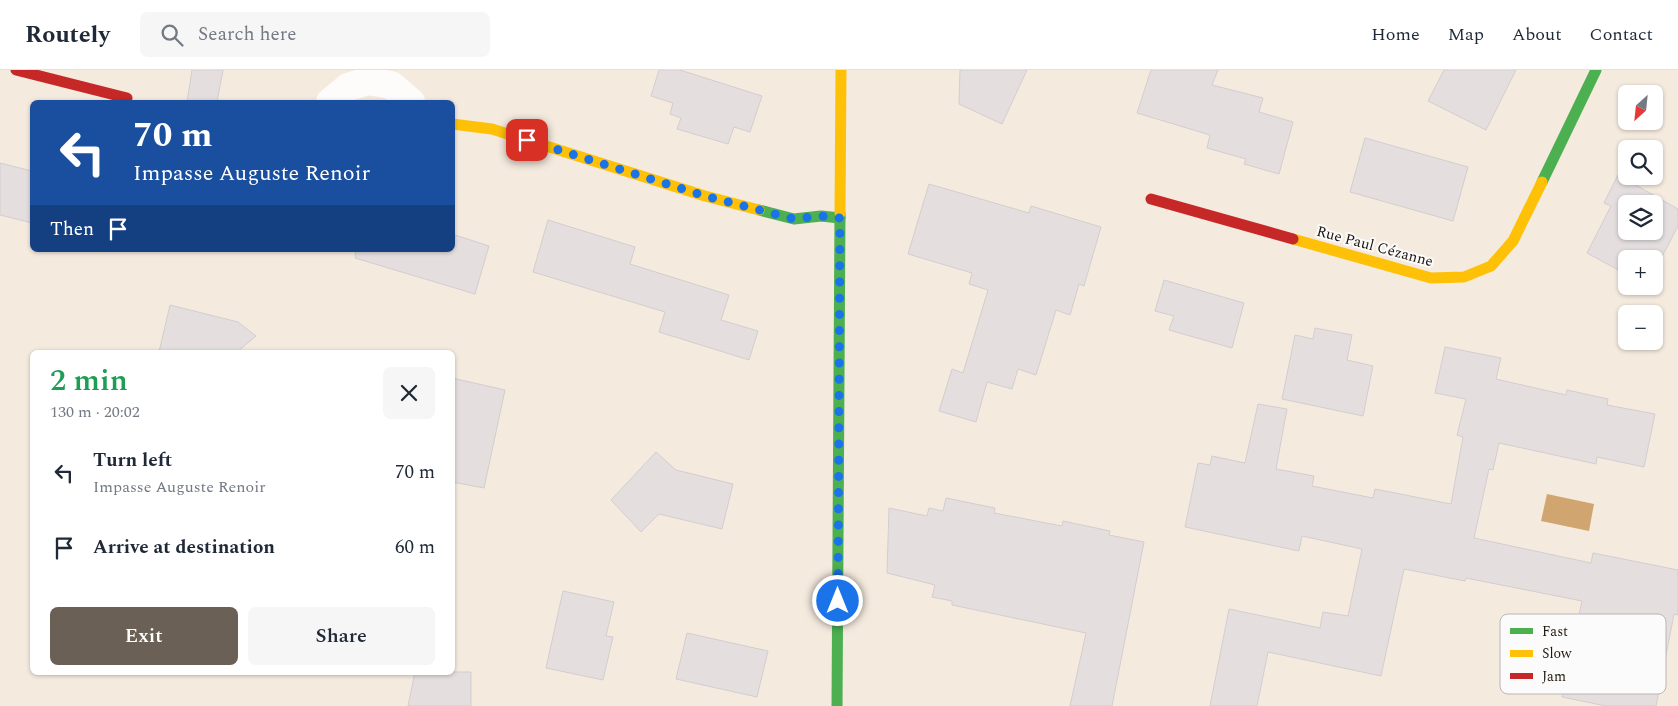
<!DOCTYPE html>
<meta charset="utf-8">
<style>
body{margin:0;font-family:Spectral,serif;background:#f6f6f7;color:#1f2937;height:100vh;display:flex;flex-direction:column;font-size:19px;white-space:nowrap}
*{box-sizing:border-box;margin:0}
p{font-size:16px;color:#747a83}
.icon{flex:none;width:28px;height:28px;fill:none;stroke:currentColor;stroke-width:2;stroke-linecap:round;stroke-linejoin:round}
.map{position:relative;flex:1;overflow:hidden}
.details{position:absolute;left:30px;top:280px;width:425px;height:325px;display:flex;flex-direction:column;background:#fff;border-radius:8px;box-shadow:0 1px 4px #0004}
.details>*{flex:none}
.top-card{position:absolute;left:30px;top:30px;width:425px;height:152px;border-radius:8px;box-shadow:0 1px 4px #0004;background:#1a4fa0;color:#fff;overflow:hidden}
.needle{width:32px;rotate:207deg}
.buttons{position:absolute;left:1618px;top:15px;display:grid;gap:10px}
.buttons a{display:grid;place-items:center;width:45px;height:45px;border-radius:8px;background:#fff;box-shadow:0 1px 4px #0004;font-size:25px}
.pin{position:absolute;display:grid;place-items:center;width:42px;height:42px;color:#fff;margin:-21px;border-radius:10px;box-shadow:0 2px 8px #0006}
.me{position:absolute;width:55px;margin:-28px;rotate:0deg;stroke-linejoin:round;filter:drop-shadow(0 0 4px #0008)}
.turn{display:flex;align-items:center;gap:18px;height:105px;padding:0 20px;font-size:22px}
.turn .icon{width:65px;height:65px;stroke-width:2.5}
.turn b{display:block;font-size:35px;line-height:42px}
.then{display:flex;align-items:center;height:48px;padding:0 20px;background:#0003;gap:10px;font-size:19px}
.round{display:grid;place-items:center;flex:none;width:52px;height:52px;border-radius:8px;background:#f6f6f7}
.headline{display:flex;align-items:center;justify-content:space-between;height:85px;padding:0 20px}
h1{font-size:30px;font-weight:600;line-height:38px;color:#1e9e55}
.action{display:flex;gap:10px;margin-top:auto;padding:10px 20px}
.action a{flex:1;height:58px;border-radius:8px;background:#6a6056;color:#fff;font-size:20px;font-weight:600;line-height:58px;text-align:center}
.action a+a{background:#f6f6f7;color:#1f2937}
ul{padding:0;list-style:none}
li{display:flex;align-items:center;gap:15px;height:75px;padding:0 20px}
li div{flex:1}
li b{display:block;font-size:19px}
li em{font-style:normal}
header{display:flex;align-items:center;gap:30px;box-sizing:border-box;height:70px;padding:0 25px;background:#fff;border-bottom:1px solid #e0e1e3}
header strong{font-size:24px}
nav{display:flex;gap:28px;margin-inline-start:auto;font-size:18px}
.search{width:350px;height:45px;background:#f6f6f7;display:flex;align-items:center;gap:12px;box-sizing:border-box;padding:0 18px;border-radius:8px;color:#747a83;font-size:19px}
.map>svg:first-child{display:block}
.water{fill:#d0a56f}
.building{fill:#e4dedf;stroke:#d3cdcf;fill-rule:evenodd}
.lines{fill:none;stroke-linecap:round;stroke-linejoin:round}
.street{stroke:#fefcfa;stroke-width:28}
.fast{stroke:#4caf50;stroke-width:11}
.slow{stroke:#ffc107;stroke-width:11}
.jam{stroke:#c62828;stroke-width:11}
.route{stroke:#1a73e8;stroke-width:9;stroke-dasharray:0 16.2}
.labels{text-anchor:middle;stroke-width:4;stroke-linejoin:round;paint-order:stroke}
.street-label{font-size:15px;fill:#1f160c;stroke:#fbfbfb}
.key{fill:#fbfbfb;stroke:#b9b6b3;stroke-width:1}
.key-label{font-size:14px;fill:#1f160c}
</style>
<header>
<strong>Routely</strong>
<div class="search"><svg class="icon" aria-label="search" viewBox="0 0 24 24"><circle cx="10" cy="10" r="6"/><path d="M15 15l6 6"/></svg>Search here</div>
<nav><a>Home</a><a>Map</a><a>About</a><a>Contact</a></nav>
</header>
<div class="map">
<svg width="1678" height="636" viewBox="0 0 1678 636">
<rect width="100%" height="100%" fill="#f5eade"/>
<path class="water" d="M 1547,424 L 1594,434 L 1589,461 L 1541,451 Z"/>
<g class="building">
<path d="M 192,0 L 223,0 L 217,32 L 187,32 Z"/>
<path d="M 659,0 L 680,0 L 762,26 L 750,62 L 734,57 L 728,74 L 677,59 L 681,48 L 670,44 L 673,33 L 651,26 Z"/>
<path d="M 960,0 L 1027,0 L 1002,54 L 959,34 Z"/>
<path d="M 1151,0 L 1218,0 L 1212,15 L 1263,28 L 1259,42 L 1293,52 L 1279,104 L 1244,94 L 1246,89 L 1207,78 L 1210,65 L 1137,43 Z"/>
<path d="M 1444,0 L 1516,0 L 1486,60 L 1428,31 Z"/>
<path d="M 1365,68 L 1468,97 L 1453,151 L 1350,122 Z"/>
<path d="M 0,93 L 32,101 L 32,153 L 0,145 Z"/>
<path d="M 1618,105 L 1678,139 L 1678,156 L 1654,202 L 1654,189 L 1626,189 L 1626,204 L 1587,183 L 1611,136 L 1604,133 ZM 1626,134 L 1654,134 L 1654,161 L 1626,161 Z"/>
<path d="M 929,114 L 1029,143 L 1031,136 L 1101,157 L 1084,216 L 1079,214 L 1070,245 L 1056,240 L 1036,305 L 1018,299 L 1012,319 L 987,312 L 976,352 L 939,341 L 952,299 L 963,303 L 988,220 L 969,214 L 972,203 L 908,184 Z"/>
<path d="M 548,150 L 635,177 L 630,194 L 729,225 L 721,250 L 758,261 L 749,290 L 659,262 L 665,242 L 533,202 Z"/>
<path d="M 452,164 L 489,176 L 475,224 L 355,188 L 356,180 L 452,180 Z"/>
<path d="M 1164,210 L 1244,233 L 1232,278 L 1169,260 L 1174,246 L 1155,241 Z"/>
<path d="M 170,235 L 238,252 L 256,266 L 237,282 L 159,282 Z"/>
<path d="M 1315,258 L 1352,265 L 1347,290 L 1373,296 L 1363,346 L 1282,329 L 1295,265 L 1313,269 Z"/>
<path d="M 1445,277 L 1501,288 L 1496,309 L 1566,325 L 1567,320 L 1608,329 L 1607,335 L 1655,344 L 1644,397 L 1597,387 L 1596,394 L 1499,373 L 1493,400 L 1489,399 L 1474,468 L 1591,493 L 1593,483 L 1678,500 L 1678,545 L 1674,544 L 1656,636 L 1606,636 L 1562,627 L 1582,531 L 1466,508 L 1465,511 L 1404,499 L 1381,606 L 1268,582 L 1257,636 L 1210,636 L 1229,539 L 1320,558 L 1323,542 L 1348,546 L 1362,479 L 1302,466 L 1299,481 L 1185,457 L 1198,393 L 1210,395 L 1212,386 L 1245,393 L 1258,334 L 1287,339 L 1276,399 L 1314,406 L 1312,416 L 1373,428 L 1375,419 L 1451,434 L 1463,367 L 1457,365 L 1466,329 L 1435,323 Z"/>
<path d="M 452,308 L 505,320 L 484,418 L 452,412 Z"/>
<path d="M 656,382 L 676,400 L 733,414 L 722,459 L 659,444 L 641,462 L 611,430 Z"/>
<path d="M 946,428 L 995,438 L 994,443 L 1062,456 L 1063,451 L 1110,461 L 1109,465 L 1144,472 L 1112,636 L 1070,636 L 1086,563 L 952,535 L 952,531 L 932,527 L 935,515 L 887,503 L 889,438 L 927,446 L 929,438 L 943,441 Z"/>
<path d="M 563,521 L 614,532 L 606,566 L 613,567 L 603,610 L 546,598 Z"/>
<path d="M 687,563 L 768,581 L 757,627 L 676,609 Z"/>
<path d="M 415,602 L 471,602 L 471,636 L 408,636 Z"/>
</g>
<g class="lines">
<path class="street" d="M 330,32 L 348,17 L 368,11 L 391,15 L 411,32"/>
<g class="fast">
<path d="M 1542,112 L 1596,0"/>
<path d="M 759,140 L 794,149 L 821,146 L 840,148"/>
<path d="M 837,636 L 840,143"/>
</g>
<g class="slow">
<path d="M 452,54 L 492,59 L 705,126 L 759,140"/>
<path d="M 840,143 L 841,0"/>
<path d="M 1293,169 L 1431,208 L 1464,207 L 1491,196 L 1513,171 L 1542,112"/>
</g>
<g class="jam">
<path d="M 16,0 L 127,28"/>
<path d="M 1151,129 L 1293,169"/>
</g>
</g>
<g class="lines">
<path class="route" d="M 527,70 L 705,126 L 794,149 L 821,146 L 840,148 L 838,531"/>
</g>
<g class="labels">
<g class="street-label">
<text transform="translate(1375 176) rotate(15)" y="5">Rue Paul Cézanne</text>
</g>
</g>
<rect x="1500" y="544" width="166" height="80" rx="8" class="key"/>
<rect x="1510" y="558" width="23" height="6" fill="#4caf50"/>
<rect x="1510" y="580" width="23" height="7" fill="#ffc107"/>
<rect x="1510" y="603" width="23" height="6" fill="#c62828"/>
<g class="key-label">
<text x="1542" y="566">Fast</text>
<text x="1542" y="588">Slow</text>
<text x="1542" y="611">Jam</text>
</g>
</svg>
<div class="buttons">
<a><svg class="needle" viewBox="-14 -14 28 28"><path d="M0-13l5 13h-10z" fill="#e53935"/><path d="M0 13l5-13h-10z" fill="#747a83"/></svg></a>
<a><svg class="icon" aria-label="search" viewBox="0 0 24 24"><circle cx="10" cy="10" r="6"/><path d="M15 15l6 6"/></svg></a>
<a><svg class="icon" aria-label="layers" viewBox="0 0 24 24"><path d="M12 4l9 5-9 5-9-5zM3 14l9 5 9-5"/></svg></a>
<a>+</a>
<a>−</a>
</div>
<div class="pin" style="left:527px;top:70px;background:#d93025"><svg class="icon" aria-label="arrive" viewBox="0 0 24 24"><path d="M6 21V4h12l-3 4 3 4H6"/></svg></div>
<svg class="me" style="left:838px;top:531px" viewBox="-20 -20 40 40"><circle r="17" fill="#1a73e8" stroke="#fff" stroke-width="3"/><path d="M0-11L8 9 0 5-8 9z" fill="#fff"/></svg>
<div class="top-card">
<div class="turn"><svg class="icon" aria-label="left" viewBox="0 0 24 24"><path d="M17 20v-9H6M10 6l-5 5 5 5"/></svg><div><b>70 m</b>Impasse Auguste Renoir</div></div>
<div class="then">Then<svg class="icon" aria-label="arrive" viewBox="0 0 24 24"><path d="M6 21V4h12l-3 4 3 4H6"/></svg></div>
</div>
<section class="details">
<div class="headline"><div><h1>2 min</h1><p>130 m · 20:02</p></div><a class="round"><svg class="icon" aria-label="close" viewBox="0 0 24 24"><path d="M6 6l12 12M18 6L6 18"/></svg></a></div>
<ul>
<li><svg class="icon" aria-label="left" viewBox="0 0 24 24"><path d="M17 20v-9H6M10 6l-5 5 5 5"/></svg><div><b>Turn left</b><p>Impasse Auguste Renoir</p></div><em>70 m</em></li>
<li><svg class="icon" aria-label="arrive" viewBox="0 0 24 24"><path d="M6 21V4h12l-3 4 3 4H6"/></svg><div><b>Arrive at destination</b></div><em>60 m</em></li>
</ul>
<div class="action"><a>Exit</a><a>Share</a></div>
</section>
</div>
